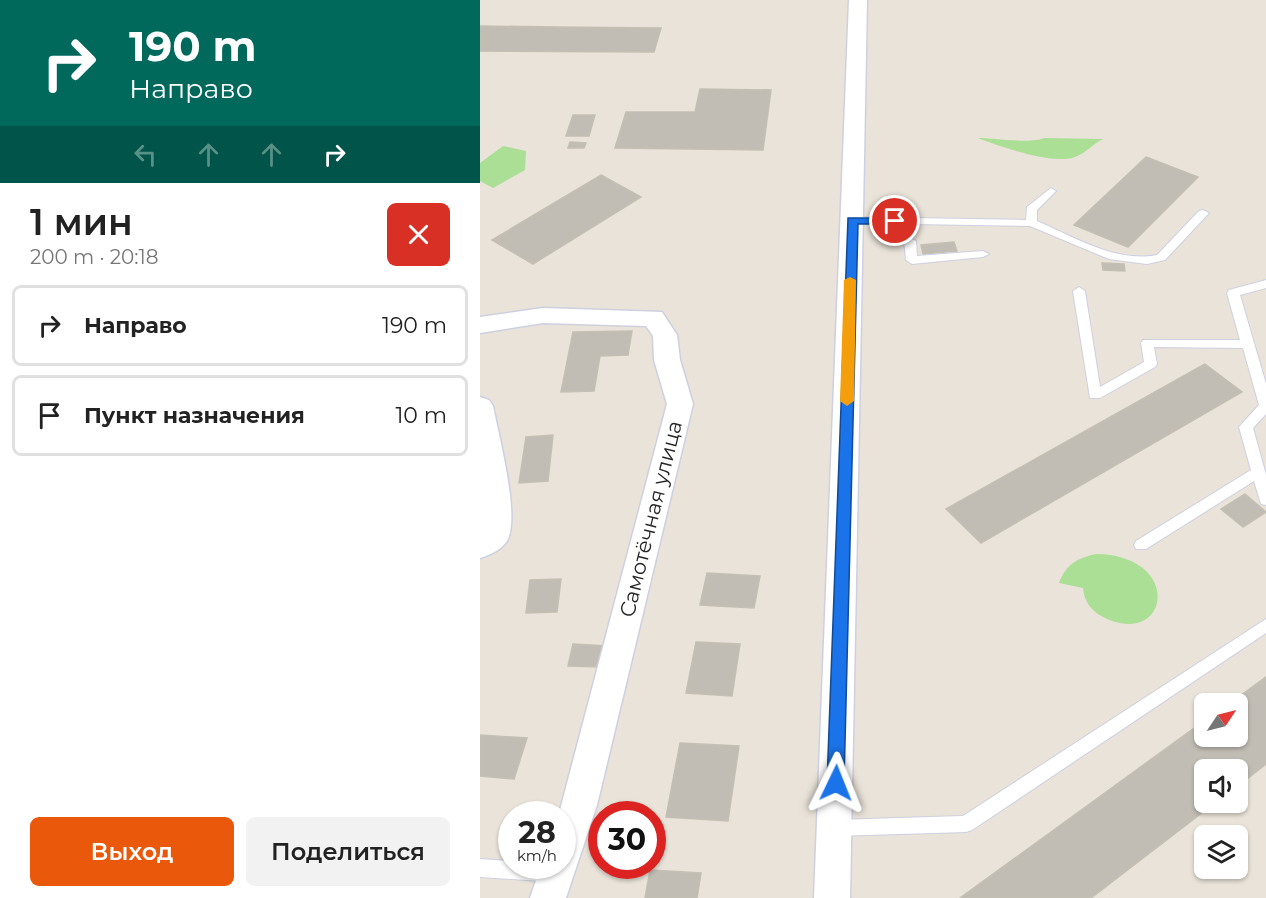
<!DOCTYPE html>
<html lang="ru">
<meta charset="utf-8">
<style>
body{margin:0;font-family:Montserrat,sans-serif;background:#f2f2f2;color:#222;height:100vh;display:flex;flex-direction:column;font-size:22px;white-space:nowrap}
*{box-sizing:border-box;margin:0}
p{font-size:20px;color:#767676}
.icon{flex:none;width:33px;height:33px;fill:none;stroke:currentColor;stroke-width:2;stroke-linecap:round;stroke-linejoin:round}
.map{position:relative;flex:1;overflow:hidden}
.side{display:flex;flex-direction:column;background:#fff;width:480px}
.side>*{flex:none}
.top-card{background:#00695c;color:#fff;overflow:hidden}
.needle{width:39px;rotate:55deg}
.fabs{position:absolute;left:714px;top:693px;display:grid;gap:12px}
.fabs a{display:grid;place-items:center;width:54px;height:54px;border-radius:9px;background:#fff;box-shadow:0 2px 4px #0004;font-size:30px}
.speed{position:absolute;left:18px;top:801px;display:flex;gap:12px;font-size:30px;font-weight:700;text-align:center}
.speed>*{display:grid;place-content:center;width:78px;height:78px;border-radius:50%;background:#fff;box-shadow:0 2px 4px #0004;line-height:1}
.speed small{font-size:15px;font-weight:400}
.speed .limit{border:9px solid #d22;background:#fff;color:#111}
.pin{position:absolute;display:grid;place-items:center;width:51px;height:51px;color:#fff;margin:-26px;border:3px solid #fff;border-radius:50%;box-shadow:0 2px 6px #0007}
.me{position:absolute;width:66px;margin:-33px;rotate:2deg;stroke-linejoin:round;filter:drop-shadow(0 0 4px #0008)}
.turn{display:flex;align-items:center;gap:21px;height:126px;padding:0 30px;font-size:27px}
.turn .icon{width:78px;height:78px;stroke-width:2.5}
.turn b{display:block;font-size:42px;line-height:51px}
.lanes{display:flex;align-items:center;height:57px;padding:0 30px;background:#0003;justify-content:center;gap:30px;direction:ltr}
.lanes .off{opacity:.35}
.round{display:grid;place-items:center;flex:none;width:63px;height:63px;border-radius:9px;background:#f2f2f2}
.headline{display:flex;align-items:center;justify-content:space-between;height:102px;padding:0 30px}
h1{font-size:36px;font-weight:600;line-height:45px}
.primary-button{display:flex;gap:12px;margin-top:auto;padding:12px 30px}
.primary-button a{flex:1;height:69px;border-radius:9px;background:#ea580c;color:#fff;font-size:24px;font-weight:600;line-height:69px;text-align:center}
.primary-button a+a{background:#f2f2f2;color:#222}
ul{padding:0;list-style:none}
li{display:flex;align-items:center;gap:18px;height:81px;margin:0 12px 9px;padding:0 18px;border:3px solid #e0e0e0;border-radius:9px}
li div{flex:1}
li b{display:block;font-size:22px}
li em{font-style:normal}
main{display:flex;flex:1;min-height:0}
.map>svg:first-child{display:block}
.green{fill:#abdf96}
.building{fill:#c2bdb4;stroke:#c4bfb3;stroke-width:1.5}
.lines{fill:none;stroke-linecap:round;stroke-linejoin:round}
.service-casing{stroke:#ced0e0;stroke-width:2}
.minor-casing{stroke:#ced0e0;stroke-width:3}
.service{fill:#fff;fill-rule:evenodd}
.minor{fill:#fff;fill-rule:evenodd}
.route{fill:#1a73e8;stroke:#114b97;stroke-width:1.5}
.slow{fill:#f59e0b}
.labels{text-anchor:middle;stroke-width:5;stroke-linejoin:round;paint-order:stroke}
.street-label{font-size:21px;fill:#272727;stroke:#fff}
</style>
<main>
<section class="side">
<div class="top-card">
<div class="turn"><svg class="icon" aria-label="right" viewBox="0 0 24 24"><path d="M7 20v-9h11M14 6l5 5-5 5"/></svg><div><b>190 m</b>Направо</div></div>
<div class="lanes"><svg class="icon off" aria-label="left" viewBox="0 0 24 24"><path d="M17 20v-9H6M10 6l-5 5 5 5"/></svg><svg class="icon off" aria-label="ahead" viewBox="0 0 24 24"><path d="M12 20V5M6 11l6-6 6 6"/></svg><svg class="icon off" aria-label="ahead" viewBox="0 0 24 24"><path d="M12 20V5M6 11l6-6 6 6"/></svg><svg class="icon" aria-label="right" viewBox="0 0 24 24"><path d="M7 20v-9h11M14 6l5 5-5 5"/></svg></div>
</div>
<div class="headline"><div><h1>1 мин</h1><p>200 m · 20:18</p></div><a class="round" style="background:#d93025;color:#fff"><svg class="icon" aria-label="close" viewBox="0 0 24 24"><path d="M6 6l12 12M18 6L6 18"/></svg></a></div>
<ul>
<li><svg class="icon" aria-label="right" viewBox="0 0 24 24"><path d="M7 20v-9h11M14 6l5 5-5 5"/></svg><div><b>Направо</b></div><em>190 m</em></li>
<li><svg class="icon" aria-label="arrive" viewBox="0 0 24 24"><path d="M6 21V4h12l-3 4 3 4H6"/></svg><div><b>Пункт назначения</b></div><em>10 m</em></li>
</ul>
<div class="primary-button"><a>Выход</a><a>Поделиться</a></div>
</section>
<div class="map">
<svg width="786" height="898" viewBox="0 0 786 898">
<rect width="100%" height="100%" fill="#e9e3d9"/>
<g class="green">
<path d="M 498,138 C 513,138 552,144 564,138 L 623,139 C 613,144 606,153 595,157 C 574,165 520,147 498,138 Z"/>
<path d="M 23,146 L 46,151 L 45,170 L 13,188 L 0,181 L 0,163 Z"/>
<path d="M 617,554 C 705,556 689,650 623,617 C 611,611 604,601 603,588 L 579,583 C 586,564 599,557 617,554 Z"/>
</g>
<g class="building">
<path d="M 0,26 L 77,27 L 181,28 L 174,52 L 0,51 Z"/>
<path d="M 220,89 L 291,90 L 283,150 L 135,148 L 146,112 L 215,112 Z"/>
<path d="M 93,115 L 115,115 L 109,136 L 86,136 Z"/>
<path d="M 90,142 L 106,143 L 104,148 L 88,148 Z"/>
<path d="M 666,157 L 718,177 L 648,247 L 594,225 Z"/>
<path d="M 121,175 L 161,197 L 53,264 L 12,240 Z"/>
<path d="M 474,242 L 477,251 L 443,254 L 441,245 Z"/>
<path d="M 622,263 L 644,264 L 645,271 L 623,270 Z"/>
<path d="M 152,331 L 148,355 L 120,356 L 114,391 L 81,392 L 93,332 Z"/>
<path d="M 725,364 L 762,392 L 501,543 L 466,509 Z"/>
<path d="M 73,435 L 68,481 L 39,483 L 46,437 Z"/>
<path d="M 765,494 L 786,512 L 763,527 L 741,509 Z"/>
<path d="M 227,573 L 280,576 L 274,608 L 220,605 Z"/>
<path d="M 81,579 L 77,612 L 46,613 L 50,580 Z"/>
<path d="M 216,642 L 260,644 L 252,696 L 206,693 Z"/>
<path d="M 93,644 L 127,646 L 122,667 L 88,666 Z"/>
<path d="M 786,677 L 786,764 L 758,786 L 758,770 L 724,770 L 724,802 L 736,802 L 611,898 L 480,898 L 724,721 L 724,736 L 758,736 L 758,704 L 749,704 Z"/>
<path d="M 0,735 L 47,738 L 34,779 L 0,776 Z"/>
<path d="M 200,743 L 259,746 L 248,821 L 186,817 Z"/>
<path d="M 170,870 L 221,873 L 217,898 L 165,898 Z"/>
</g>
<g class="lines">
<defs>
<g id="service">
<path d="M 571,188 L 576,191 L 557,210 L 557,221 C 594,237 636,263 677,255 L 719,211 L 723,210 L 729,213 L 685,260 L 667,264 L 629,259 L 550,226 L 372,223 L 366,220 L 372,217 L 546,220 L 547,207 Z"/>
<path d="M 430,238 L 436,241 L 437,256 L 503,251 L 509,254 L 503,257 L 432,264 L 426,260 L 424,241 Z"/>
<path d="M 786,280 L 786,288 L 760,295 L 786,384 L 786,414 L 773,428 L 786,475 L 786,505 L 781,504 L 774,481 L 666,549 L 656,549 L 654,545 L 656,541 L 771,470 L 759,427 L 779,405 L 763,348 L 674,347 L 677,364 L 675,367 L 620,398 L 610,398 L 593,291 L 599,287 L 605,291 L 620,387 L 664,362 L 661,343 L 663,340 L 760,340 L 747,293 L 749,290 Z"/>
<path d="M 786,619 L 786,633 L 492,830 L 486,832 L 354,836 L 348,834 L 345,828 L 348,822 L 354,820 L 483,816 Z"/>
<path d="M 0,859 L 32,861 L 32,866 L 80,866 L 83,867 L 86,873 L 83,879 L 77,882 L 0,877 Z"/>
</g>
<g id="minor">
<path d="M 369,0 L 387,0 L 370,898 L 334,898 Z"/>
<path d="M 63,308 L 182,312 L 197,335 L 200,360 L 213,404 L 117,805 L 86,898 L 50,898 L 61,866 L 82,866 L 82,814 L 79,814 L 187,404 L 174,360 L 173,336 L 166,326 L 63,323 L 0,333 L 0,317 Z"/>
<path d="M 0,397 L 9,400 L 13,406 C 19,437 38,508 29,536 C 26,548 10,555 0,558 Z"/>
</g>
</defs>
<use href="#service" class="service-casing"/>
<use href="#minor" class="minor-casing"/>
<use href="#service" class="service"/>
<use href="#minor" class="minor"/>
</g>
<path class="route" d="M 368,218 L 415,218 L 421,221 L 415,224 L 378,224 L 364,783 L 362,788 L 356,790 L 350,788 L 347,783 Z"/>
<path class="slow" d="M 370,277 L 376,280 L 374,401 L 367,406 L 360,401 L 364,280 Z"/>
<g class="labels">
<g class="street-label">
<text transform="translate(171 519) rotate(-76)" y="7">Самотёчная улица</text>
</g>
</g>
</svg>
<div class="fabs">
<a><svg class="needle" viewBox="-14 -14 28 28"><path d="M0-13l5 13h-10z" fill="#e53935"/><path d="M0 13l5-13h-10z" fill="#767676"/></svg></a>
<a><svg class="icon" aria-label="sound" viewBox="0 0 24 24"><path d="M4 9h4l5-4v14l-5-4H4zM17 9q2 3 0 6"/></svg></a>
<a><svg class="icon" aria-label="layers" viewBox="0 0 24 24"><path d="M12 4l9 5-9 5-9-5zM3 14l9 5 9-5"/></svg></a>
</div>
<div class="speed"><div>28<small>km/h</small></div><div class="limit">30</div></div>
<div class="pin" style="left:415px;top:221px;background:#d93025"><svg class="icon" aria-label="arrive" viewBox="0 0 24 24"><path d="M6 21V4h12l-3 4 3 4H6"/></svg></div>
<svg class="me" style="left:356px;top:783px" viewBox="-20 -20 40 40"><path d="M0-17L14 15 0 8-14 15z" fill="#1a73e8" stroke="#fff" stroke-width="4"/></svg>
</div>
</main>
